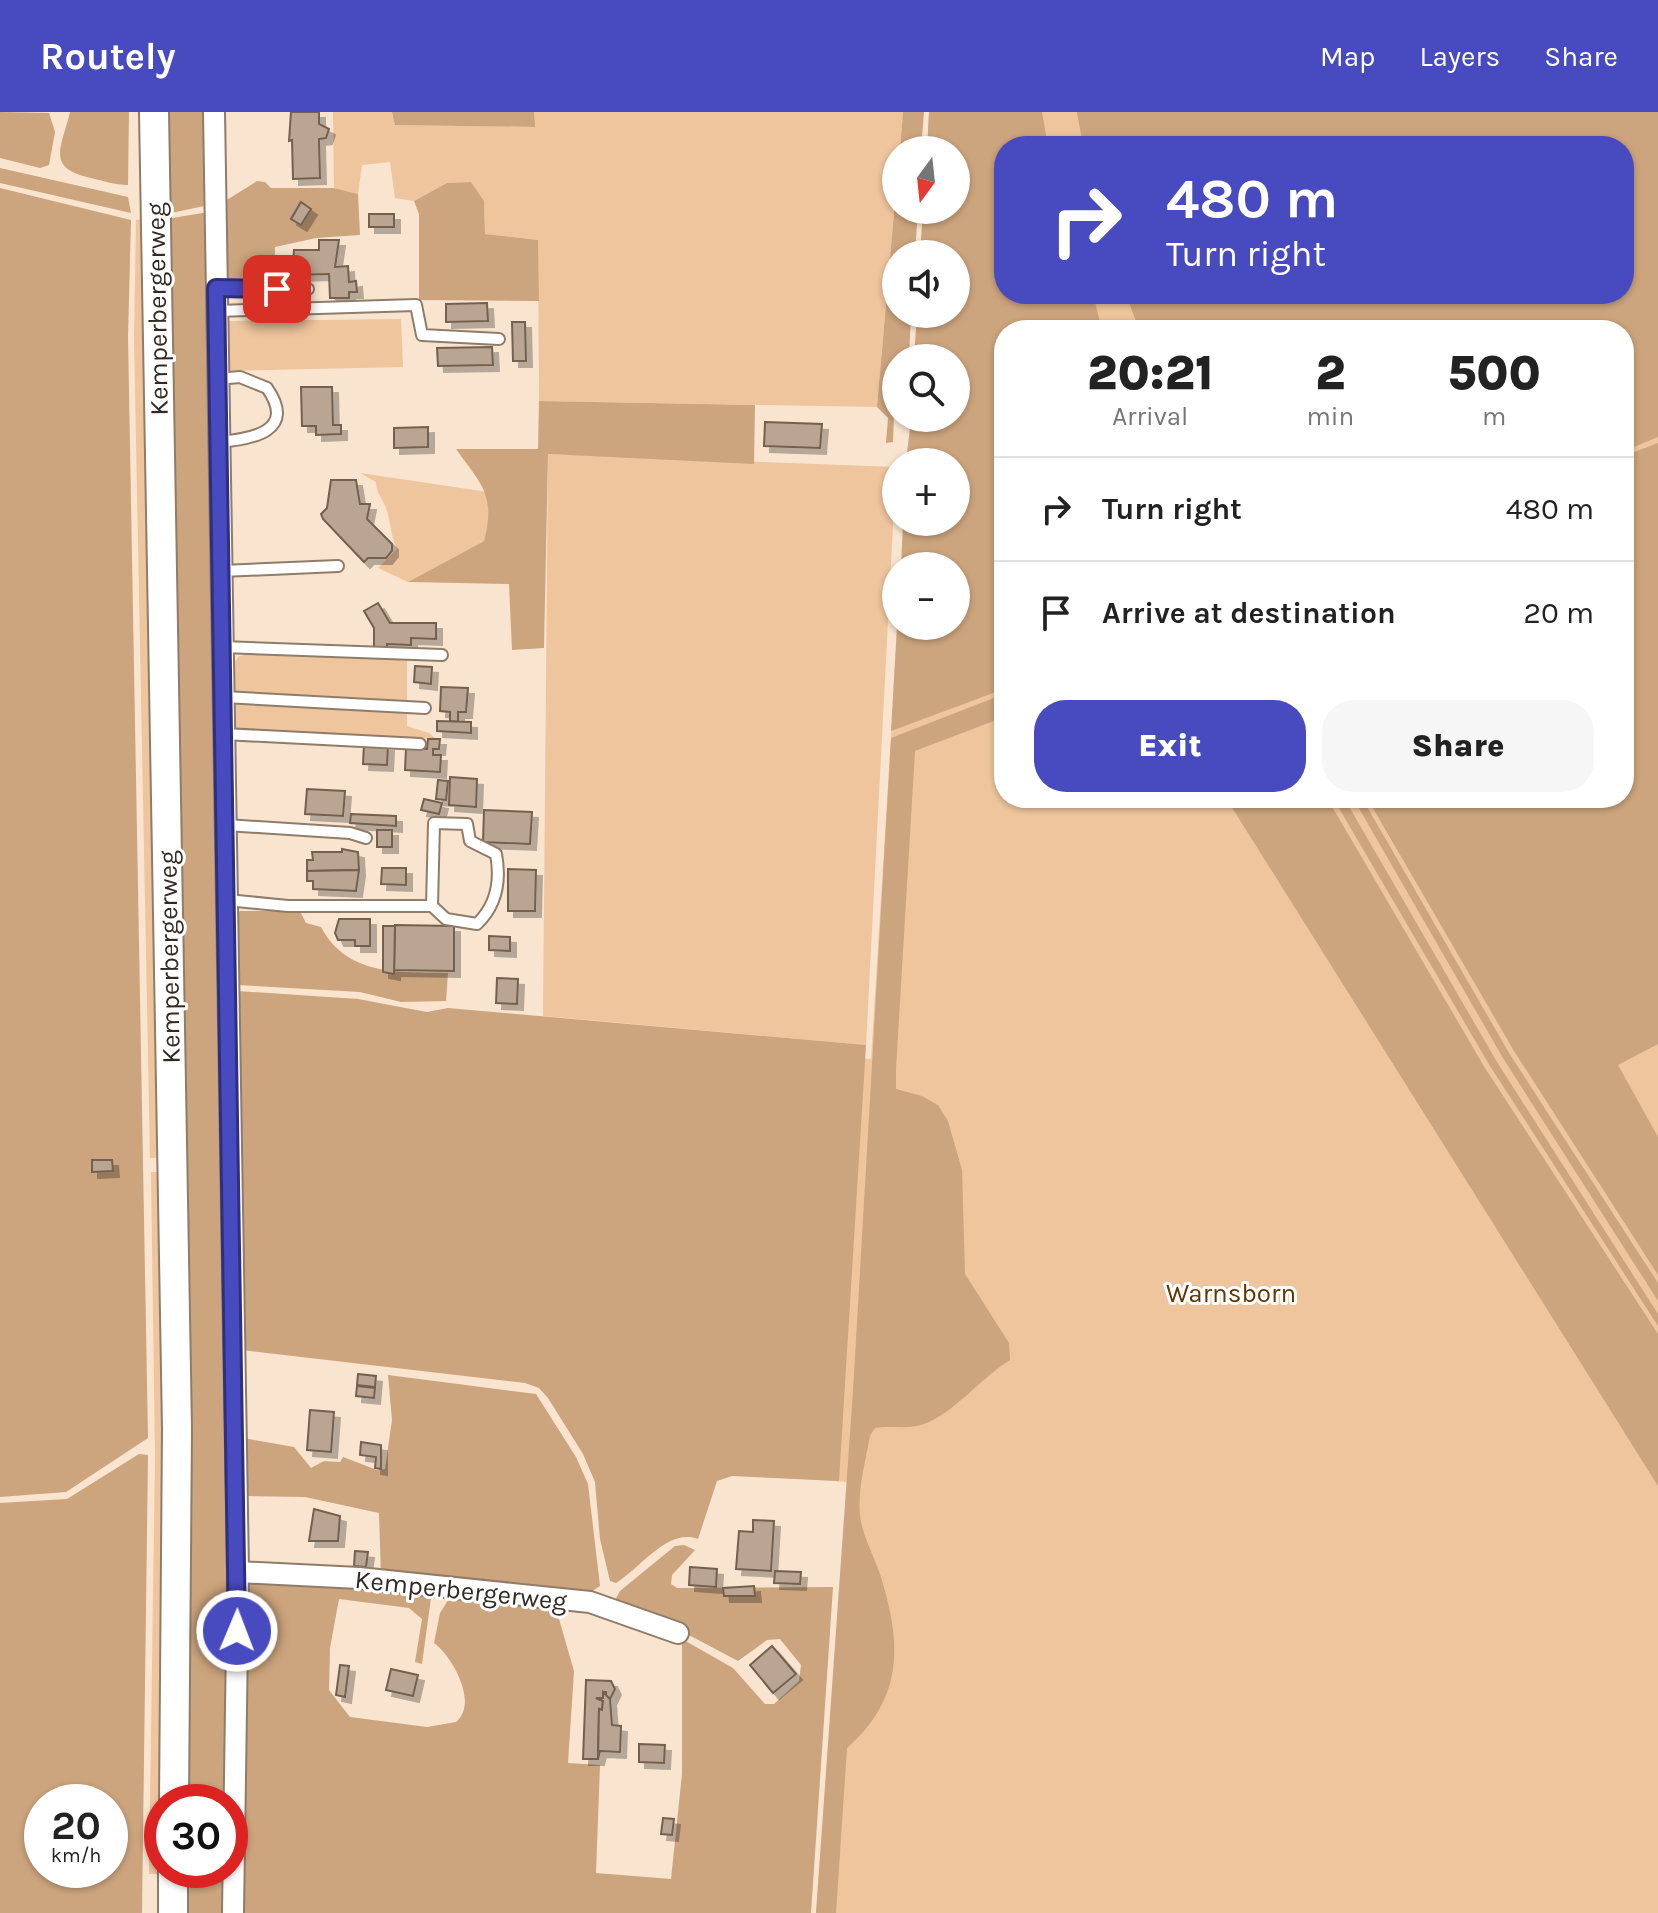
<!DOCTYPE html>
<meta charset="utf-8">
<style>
body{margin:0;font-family:Karla,sans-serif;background:#f6f6f6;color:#222;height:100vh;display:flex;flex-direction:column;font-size:30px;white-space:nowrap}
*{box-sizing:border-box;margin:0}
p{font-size:26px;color:#767676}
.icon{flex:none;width:44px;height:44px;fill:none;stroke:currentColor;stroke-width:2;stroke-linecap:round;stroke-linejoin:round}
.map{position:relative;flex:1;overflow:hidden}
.panel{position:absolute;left:994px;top:208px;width:640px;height:488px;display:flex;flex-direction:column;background:#fff;border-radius:32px;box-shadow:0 2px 6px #0004}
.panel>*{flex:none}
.guide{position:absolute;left:994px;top:24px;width:640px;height:168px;border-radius:32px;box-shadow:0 2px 6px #0004;background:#484ac0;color:#fff;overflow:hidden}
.needle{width:52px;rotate:195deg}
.buttons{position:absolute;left:882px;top:24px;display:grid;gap:16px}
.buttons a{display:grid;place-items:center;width:88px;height:88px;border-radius:50%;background:#fff;box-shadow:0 2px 6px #0004;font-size:40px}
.speed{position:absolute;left:24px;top:1672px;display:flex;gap:16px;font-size:40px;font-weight:700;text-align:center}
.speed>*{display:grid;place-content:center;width:104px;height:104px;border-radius:50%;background:#fff;box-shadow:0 2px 6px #0004;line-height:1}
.speed small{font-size:20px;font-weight:400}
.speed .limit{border:12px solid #d22;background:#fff;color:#111}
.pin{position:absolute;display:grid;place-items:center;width:68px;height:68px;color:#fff;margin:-34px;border-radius:16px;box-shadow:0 4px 12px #0006}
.me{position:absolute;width:88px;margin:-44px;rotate:1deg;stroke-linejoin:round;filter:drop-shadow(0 0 6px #0008)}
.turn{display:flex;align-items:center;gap:28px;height:168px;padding:0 40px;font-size:36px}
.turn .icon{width:104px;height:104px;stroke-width:2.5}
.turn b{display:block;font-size:56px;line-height:68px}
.eta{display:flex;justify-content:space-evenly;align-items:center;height:136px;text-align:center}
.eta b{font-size:48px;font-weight:800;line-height:56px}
.button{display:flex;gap:16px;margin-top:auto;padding:16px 40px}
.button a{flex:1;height:92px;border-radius:32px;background:#484ac0;color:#fff;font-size:32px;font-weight:800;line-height:92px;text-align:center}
.button a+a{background:#f6f6f6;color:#222}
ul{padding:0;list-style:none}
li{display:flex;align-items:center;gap:24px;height:104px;padding:0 40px;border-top:2px solid #e0e0e0}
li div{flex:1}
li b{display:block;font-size:30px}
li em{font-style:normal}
header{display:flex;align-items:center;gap:48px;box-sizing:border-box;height:112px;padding:0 40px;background:#484ac0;color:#fff}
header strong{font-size:38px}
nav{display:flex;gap:44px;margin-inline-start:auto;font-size:28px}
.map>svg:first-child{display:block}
.green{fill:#eec59d;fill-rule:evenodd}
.forest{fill:#cca47d;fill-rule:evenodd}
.building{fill:#b9a591;stroke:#73614f;stroke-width:2;filter:url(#shadow)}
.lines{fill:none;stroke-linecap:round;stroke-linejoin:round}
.lane-casing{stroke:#8f7c69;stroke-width:14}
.street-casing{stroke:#8f7c69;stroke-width:24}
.secondary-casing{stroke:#8f7c69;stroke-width:32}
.lane{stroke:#fff;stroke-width:10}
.street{stroke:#fff;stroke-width:20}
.secondary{stroke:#fff;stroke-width:28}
.route-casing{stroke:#2f307d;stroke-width:20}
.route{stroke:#484ac0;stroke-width:14}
.labels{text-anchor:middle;stroke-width:6;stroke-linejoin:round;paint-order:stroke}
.street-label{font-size:26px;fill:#332b23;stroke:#fff}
.park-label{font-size:26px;fill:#5f3805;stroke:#fff}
</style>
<header>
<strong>Routely</strong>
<nav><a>Map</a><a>Layers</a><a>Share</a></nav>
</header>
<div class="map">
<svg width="1658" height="1801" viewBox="0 0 1658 1801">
<defs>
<filter id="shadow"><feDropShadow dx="6" dy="6" stdDeviation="0" flood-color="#0004"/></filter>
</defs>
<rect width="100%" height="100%" fill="#f9e4cf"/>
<g class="green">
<path d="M 333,0 L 392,0 L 395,13 L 534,15 L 534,0 L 903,0 L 900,38 L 896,38 L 896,78 L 877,295 L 539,289 L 538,128 L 485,122 L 484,89 L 471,70 L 447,71 L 414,89 L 395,86 L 390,50 L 362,53 L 358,82 L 334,76 Z"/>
<path d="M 929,0 L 1658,0 L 1658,1801 L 816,1801 L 848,1370 L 731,1362 L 542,918 L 871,947 L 898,514 L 956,514 L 956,38 L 927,38 ZM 1004,34 L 1624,34 L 1624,182 L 1004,182 ZM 1004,218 L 1624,218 L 1624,686 L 1004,686 Z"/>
<path d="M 146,107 L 162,1046 L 150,1046 L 134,225 L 136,108 Z"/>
<path d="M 401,207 L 403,255 L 226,259 L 225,209 Z"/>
<path d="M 548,342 L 896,355 L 866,933 L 543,904 Z"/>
<path d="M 360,361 L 488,380 L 490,406 L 484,429 L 408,470 L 378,456 L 397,437 C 391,424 391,413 387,399 C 384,387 376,383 376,370 Z"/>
<path d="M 269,538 L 344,540 L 407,547 L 407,591 L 231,579 L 232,553 L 239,544 Z"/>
<path d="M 231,592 L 407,600 L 407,614 L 429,621 L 436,627 L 231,618 Z"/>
<path d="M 151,1060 L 163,1060 L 166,1247 L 162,1719 L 157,1762 L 149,1762 L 155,1345 Z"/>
</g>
<g class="forest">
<path d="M 0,0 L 49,1 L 55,20 L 49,53 L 40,56 L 0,46 Z"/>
<path d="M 70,0 L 129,0 L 128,73 C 116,73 103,69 91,66 C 46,56 61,37 70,0 Z"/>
<path d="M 164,0 L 207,0 L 209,93 L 166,102 Z"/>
<path d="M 392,0 L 534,0 L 535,15 L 395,13 Z"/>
<path d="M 903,0 L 924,0 L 921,38 L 900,38 Z"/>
<path d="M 929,0 L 1042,0 L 1048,34 L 1004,34 L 1004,182 L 1093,182 L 1102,218 L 1004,218 L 1004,577 L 891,619 L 897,514 L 956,514 L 956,454 L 901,454 L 903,410 L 956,410 L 956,350 L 906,350 L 911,306 L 956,306 L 956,246 L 914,246 L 917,202 L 956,202 L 956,142 L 920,142 L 923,98 L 956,98 L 956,38 L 927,38 Z"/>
<path d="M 1077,0 L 1658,0 L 1658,325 L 1624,339 L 1624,218 L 1139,218 L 1126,182 L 1624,182 L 1624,34 L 1083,34 Z"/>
<path d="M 0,56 L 128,85 L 131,101 L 0,71 Z"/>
<path d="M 257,69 L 265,70 L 271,76 L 334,76 L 358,82 L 360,123 L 316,126 L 275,135 L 275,171 L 223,172 L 222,91 Z"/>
<path d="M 471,70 L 484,89 L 485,122 L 538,128 L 539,189 L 419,188 L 419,102 L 414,89 L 447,71 Z"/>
<path d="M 0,76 L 131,108 L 128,225 L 148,1326 L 66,1380 L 0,1385 Z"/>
<path d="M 896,78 L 896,98 L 918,98 L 915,142 L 896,142 L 896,202 L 911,202 L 909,246 L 896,246 L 893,330 L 886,331 L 888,306 L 877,295 Z"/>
<path d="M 209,100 L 229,1249 L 228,1690 L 190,1690 L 185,1650 L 166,107 Z"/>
<path d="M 539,289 L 755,293 L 754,352 L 548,342 L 544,536 L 512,538 L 509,472 L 408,470 L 484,429 C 496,384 482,373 456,337 L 538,337 Z"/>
<path d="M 1658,331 L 1658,932 L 1618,953 L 1658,1025 L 1658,1163 L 1514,939 L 1367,686 L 1624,686 L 1624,344 Z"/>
<path d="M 1004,582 L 1004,605 L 915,639 L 896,957 L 896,977 L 922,984 L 938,993 L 948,1009 L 962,1058 L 965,1162 L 1009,1231 L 1010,1248 C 982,1265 953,1302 924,1312 C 908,1318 891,1313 875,1316 L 870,1324 C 865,1351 856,1383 861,1410 C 865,1428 874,1445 880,1462 C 902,1532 904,1585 847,1636 L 836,1801 L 816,1801 L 853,1279 L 891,626 Z"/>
<path d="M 1226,686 L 1327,686 L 1485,956 L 1658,1222 L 1658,1374 Z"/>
<path d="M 1333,686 L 1344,686 L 1497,950 L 1658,1202 L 1658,1214 L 1490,954 Z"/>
<path d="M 1353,686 L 1362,686 L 1509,941 L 1658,1171 L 1658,1189 L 1503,946 Z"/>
<path d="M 240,799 L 300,799 L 306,811 L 321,815 C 347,864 398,860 448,861 L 446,889 L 401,890 L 360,880 L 238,873 L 235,805 Z"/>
<path d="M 237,879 L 358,887 L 427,900 L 448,896 L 866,933 L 839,1369 L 732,1364 L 717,1369 L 698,1427 C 667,1416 641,1456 616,1471 L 610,1469 L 600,1427 L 595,1370 L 583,1342 L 548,1286 L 539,1276 L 525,1271 L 242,1238 Z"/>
<path d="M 388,1263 L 536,1282 L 576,1345 L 588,1372 L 600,1474 L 585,1484 L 381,1464 L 379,1401 L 305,1385 L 243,1384 L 243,1326 L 294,1335 L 311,1356 L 324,1349 L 340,1350 L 343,1345 L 377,1358 L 385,1357 L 392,1308 Z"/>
<path d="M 139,1342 L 148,1343 L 142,1801 L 0,1801 L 0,1391 L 67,1387 ZM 42,1690 L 110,1690 L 110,1758 L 42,1758 Z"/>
<path d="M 684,1433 L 695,1438 L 672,1463 L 671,1472 L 677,1476 L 833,1475 L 811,1801 L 240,1801 L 245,1477 L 255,1464 L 424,1479 L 431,1486 L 422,1552 L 415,1550 L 422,1507 L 409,1496 L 339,1487 L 330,1536 L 329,1578 L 350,1605 L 427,1615 L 456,1610 C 479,1591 452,1544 434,1531 L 440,1501 L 452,1482 L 551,1494 L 557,1500 L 574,1559 L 568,1651 L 600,1653 L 596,1761 L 671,1767 L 682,1662 L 682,1527 L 733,1556 L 765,1592 L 774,1592 L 799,1569 L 801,1553 L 780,1527 L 767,1528 L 738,1549 L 653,1504 L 614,1490 L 620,1479 L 675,1434 Z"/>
<path d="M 191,1758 L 227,1758 L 226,1801 L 184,1801 Z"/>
</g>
<g class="building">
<path d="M 291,0 L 319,0 L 319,12 L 329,17 L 326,26 L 319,27 L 320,66 L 293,67 L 292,28 L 289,29 Z"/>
<path d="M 301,90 L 311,97 L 301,113 L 291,107 Z"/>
<rect x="369" y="102" width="25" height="13"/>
<path d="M 319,128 L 339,128 L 335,155 L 348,154 L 349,170 L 356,169 L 357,180 L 349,180 L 349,186 L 330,186 L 329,162 L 292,163 L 294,138 L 319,138 Z"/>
<path d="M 487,191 L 488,209 L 446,210 L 446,192 Z"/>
<path d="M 512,210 L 525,210 L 526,249 L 513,249 Z"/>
<path d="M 492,235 L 493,253 L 438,254 L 437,236 Z"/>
<path d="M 301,275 L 332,275 L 333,313 L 341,313 L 341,322 L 316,323 L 316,314 L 302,314 Z"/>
<path d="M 765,310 L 822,312 L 820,336 L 764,334 Z"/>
<path d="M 428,315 L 428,335 L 394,336 L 394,316 Z"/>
<path d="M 331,368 L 356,368 L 360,392 L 370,392 L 367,407 L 392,432 L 392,439 L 386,446 L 368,446 L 364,450 L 323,407 L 321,402 L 327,396 Z"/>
<path d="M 378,491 L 390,511 L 436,511 L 436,527 L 411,526 L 411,533 L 387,532 L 387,538 L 374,538 L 374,516 L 364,499 Z"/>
<path d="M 415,554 L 432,555 L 431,572 L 414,570 Z"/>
<path d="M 441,575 L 468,576 L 466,600 L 458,600 L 458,610 L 450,609 L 450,600 L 440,599 Z"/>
<path d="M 437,609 L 471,610 L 471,621 L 437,619 Z"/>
<path d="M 428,627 L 440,627 L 439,637 L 433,637 L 433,643 L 441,643 L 440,660 L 405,658 L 406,636 L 427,637 Z"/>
<path d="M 364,632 L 388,633 L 387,653 L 363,652 Z"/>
<path d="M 450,665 L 477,667 L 476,695 L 449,693 Z"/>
<path d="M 438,668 L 448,669 L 446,688 L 436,687 Z"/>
<path d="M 307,677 L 345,679 L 343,704 L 305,702 Z"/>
<path d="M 424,687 L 442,691 L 439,702 L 421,698 Z"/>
<path d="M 484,698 L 532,700 L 530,732 L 483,730 Z"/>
<path d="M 351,702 L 396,704 L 396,714 L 350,711 Z"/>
<rect x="377" y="718" width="15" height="17"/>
<path d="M 342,737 L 358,740 L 359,758 L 307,759 L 307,748 L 313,748 L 312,740 L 342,740 Z"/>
<path d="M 382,756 L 406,756 L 406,773 L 381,772 Z"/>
<path d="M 508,757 L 536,758 L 535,799 L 508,799 Z"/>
<path d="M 359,758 L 356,779 L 313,777 L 313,769 L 307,769 L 307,759 Z"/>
<path d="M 339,807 L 370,807 L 370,834 L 355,834 L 355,828 L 338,828 L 335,821 Z"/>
<path d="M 395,813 L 454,814 L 454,859 L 394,858 Z"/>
<path d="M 383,814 L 395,814 L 394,862 L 383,860 Z"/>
<path d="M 489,824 L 510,825 L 510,839 L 489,838 Z"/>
<path d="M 497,866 L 518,867 L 517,892 L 496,891 Z"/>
<path d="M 92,1048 L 112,1048 L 113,1059 L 92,1060 Z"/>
<path d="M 358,1262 L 376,1264 L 375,1275 L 357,1273 Z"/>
<path d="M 357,1274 L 375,1276 L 374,1286 L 356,1284 Z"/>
<path d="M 310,1298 L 334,1300 L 331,1340 L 307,1338 Z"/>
<path d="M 361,1330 L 381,1333 L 381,1357 L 375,1356 L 376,1345 L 360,1343 Z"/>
<path d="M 314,1397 L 340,1404 L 338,1429 L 309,1429 Z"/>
<path d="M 753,1408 L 774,1409 L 771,1459 L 736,1457 L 739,1419 L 753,1420 Z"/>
<path d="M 355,1439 L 368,1440 L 366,1455 L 354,1454 Z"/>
<path d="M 690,1455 L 717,1457 L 716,1475 L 689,1473 Z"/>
<path d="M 775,1459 L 801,1460 L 800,1472 L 774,1471 Z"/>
<path d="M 754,1474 L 755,1484 L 724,1484 L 723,1476 Z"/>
<path d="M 772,1534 L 796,1562 L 773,1581 L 750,1553 Z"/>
<path d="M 340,1553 L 349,1554 L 345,1585 L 336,1583 Z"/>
<path d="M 391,1557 L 418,1563 L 413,1584 L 386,1578 Z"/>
<path d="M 586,1568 L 611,1569 L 615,1577 L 610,1587 L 606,1586 L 606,1580 L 603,1580 L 603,1586 L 596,1586 L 603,1589 L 602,1598 L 599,1597 L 598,1647 L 583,1647 Z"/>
<path d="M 603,1580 L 610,1587 L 612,1613 L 621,1614 L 620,1640 L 600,1639 L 598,1647 L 599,1597 L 602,1598 L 603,1589 L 596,1586 L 603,1586 Z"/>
<path d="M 639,1632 L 665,1633 L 664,1651 L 639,1650 Z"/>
<path d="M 663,1706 L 674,1707 L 672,1723 L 661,1722 Z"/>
</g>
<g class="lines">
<defs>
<g id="lane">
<path d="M 216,176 L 308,177"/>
<path d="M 217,199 L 416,193 L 422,223 L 499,227"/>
<path d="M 217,267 L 240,265 L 267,276 C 297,319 253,327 219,330"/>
<path d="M 222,459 L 338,454"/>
<path d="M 223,535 L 442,543"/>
<path d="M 224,585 L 425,596"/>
<path d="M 224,622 L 420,632"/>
<path d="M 226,713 L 350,721 L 366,726"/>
<path d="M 227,788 L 288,794 L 432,794 L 446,807 L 477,812 C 497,793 501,769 496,742 L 470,729 L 467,712 L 434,711 L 432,794"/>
</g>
<g id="street">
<path d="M 214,0 L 238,1460 L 233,1801"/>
<path d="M 238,1460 L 359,1466 L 590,1490 L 678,1521"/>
</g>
<g id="secondary">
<path d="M 154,0 L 177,1317 L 174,1690"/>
<path d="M 173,1801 L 173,1758"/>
</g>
</defs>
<use href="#lane" class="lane-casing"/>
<use href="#street" class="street-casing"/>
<use href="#secondary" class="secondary-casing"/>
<use href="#lane" class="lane"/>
<use href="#street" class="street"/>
<use href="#secondary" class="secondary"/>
</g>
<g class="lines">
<defs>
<path id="route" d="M 237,1519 L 216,176 L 277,177"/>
</defs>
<use href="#route" class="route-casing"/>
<use href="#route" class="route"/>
</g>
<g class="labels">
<g class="street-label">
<text transform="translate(157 197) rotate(-91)" y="9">Kemperbergerweg</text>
<text transform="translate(169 845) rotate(-91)" y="9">Kemperbergerweg</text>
<text transform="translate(461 1478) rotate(6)" y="9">Kemperbergerweg</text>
</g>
<g class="park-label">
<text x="1231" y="1190">Warnsborn</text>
</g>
</g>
</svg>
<div class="buttons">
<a><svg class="needle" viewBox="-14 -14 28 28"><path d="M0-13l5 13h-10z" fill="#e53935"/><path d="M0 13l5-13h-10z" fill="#767676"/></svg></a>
<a><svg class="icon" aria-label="sound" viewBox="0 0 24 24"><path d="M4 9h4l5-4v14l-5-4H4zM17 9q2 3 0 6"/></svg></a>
<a><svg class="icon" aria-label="search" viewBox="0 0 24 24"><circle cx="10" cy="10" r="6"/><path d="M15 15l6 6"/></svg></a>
<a>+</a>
<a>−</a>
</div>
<div class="speed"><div>20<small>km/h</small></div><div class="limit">30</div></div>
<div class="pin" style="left:277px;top:177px;background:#d93025"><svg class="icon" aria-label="arrive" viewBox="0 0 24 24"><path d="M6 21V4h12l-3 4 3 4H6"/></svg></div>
<svg class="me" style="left:237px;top:1519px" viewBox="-20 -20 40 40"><circle r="17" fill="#484ac0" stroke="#fff" stroke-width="3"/><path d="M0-11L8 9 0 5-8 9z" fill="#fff"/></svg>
<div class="guide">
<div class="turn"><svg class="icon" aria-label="right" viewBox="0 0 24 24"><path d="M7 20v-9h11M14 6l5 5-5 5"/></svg><div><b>480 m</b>Turn right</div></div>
</div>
<section class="panel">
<div class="eta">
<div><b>20:21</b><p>Arrival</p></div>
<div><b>2</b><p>min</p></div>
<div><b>500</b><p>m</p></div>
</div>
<ul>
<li><svg class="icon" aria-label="right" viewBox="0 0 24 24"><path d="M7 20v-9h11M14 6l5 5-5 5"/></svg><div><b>Turn right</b></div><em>480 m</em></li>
<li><svg class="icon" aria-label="arrive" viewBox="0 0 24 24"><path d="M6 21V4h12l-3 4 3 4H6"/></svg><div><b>Arrive at destination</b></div><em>20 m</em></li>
</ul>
<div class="button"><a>Exit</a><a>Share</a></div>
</section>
</div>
